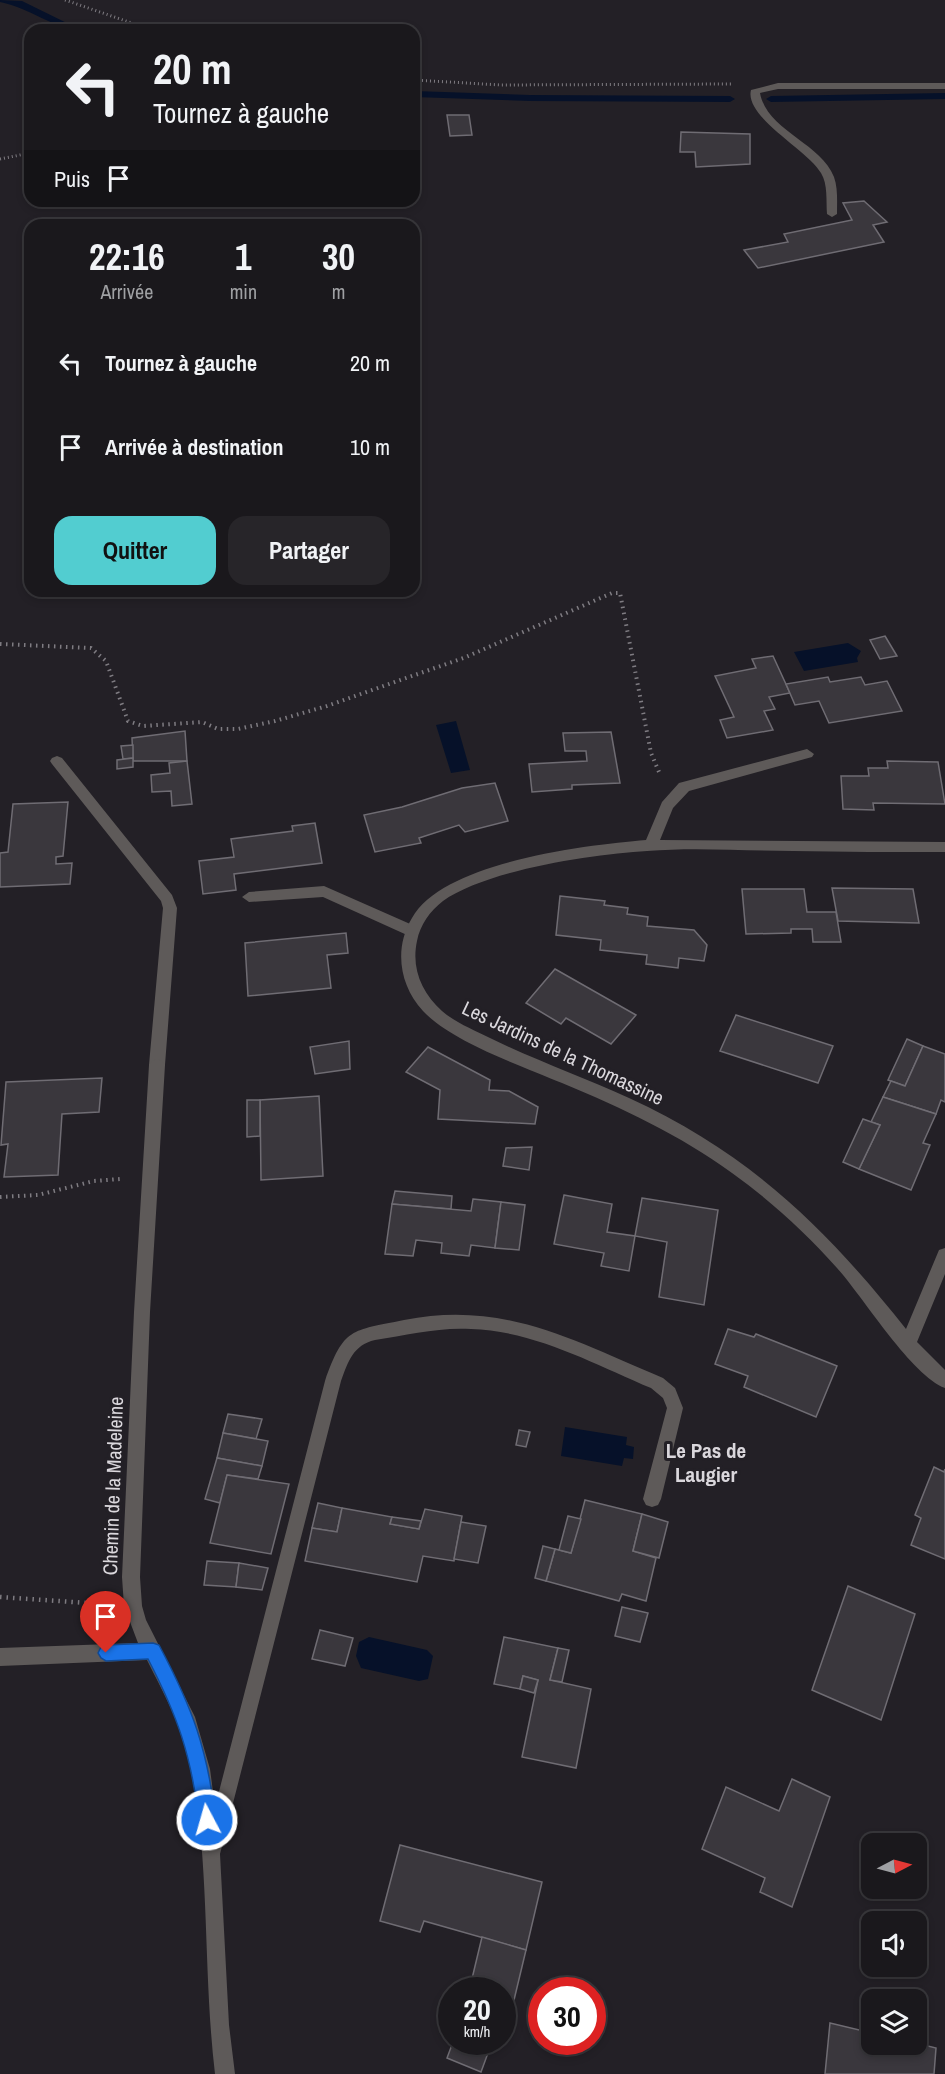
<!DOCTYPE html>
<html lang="fr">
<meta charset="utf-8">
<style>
body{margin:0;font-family:"Archivo Narrow",sans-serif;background:#272529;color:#f1f3f6;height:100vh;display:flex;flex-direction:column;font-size:22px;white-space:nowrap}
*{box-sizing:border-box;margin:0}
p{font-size:20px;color:#9fa0a3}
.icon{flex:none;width:33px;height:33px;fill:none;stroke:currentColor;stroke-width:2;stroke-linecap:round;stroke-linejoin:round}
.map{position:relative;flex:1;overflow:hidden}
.drawer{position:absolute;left:24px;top:219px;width:396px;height:378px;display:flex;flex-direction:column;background:#1a181c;border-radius:18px;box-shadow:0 3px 9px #0003,0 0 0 2px #38373b}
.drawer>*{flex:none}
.top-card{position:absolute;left:24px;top:24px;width:396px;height:183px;border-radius:18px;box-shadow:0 3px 9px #0003,0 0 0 2px #38373b;background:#1a181c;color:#f1f3f6;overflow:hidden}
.needle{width:39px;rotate:84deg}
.buttons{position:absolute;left:861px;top:1833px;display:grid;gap:12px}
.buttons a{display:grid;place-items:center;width:66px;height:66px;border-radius:12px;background:#1a181c;box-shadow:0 3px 9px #0003,0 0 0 2px #38373b;font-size:30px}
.speed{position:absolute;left:438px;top:1977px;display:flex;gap:12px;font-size:30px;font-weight:700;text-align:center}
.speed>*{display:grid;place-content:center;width:78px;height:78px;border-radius:50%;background:#1a181c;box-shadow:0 3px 9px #0003,0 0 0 2px #38373b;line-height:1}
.speed small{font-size:15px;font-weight:400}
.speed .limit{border:9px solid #d22;background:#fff;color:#111}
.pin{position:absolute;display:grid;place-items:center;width:51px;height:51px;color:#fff;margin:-62px -26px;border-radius:50% 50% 50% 0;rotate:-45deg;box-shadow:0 0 6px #0007}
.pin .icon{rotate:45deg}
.me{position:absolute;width:66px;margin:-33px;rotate:354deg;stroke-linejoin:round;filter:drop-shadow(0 0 4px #0008)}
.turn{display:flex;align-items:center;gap:21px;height:126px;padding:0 30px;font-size:27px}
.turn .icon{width:78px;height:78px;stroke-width:2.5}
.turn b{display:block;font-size:42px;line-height:51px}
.then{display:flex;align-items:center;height:57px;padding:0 30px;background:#0003;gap:12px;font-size:22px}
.eta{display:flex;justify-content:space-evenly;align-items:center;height:102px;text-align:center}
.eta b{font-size:36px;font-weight:700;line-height:42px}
.button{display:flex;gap:12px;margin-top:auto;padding:12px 30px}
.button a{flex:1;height:69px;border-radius:18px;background:#52cdd0;color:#111;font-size:24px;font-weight:700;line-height:69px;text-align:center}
.button a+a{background:#272529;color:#f1f3f6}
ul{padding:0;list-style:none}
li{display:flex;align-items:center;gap:18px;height:84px;padding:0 30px}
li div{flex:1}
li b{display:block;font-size:22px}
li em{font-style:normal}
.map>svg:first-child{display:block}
.water{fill:#061129}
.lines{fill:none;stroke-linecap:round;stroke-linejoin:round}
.stream{fill:#061129;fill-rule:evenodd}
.building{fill:#3a373d;stroke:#6f6c73;stroke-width:1.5}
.path-far2{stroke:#7f7c82;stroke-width:3;stroke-dasharray:1 3;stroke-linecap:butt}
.path-far1{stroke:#7f7c82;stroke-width:4;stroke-dasharray:1.5 4.5;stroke-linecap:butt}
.path{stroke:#7f7c82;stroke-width:4.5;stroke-dasharray:1.5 5;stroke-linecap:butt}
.lane{fill:#5e5a59;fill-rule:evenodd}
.street{fill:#5e5a59;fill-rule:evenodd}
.route{fill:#1a73e8;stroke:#114b97;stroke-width:1.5}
.labels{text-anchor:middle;stroke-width:6;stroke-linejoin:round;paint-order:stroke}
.street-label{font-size:20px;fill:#dad7dc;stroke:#232026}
.neighbourhood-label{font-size:21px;font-weight:bold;fill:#dad7dc;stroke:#232026}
</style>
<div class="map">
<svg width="945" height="2074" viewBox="0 0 945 2074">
<rect width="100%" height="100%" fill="#232026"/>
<g class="water">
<path d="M 848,643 L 861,651 L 857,658 L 858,662 L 804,671 L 794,652 Z"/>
<path d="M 456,721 L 470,770 L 451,773 L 436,725 Z"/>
<path d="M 565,1427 L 627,1437 L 626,1445 L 634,1447 L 633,1459 L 624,1458 L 622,1466 L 561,1456 Z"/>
<path d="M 369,1637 L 427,1650 L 433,1656 L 428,1679 L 419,1681 L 361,1668 L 356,1656 L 359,1642 Z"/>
</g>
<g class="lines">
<g class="stream">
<path d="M 0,0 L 22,1 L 81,30 C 56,30 28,7 0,2 Z"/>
<path d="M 414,91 L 530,95 L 730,96 L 735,99 L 730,102 L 530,101 L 414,97 Z"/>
<path d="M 945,93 L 945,99 L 771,102 L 766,99 L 771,96 Z"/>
</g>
</g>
<g class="building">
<path d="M 447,115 L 469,115 L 472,135 L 450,136 Z"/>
<path d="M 681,132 L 750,134 L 750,164 L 696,167 L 695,152 L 680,152 Z"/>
<path d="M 864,201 L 887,222 L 873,225 L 884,242 L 758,268 L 744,250 L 788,242 L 784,234 L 852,220 L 843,203 Z"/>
<path d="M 885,636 L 897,656 L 880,659 L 870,640 Z"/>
<path d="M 773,656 L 790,693 L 769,697 L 775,709 L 764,711 L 773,730 L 727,738 L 720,720 L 734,717 L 715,676 L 756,668 L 752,659 Z"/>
<path d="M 828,677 L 830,682 L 861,677 L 865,685 L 887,681 L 902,711 L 829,723 L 819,701 L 795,705 L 786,684 Z"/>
<path d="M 185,731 L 187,761 L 133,761 L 132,738 Z"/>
<path d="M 611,732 L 620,783 L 572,785 L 572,789 L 532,792 L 529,764 L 587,761 L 586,751 L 565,751 L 563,733 Z"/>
<path d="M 133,745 L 133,758 L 123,759 L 121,746 Z"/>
<path d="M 133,758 L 133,767 L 117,769 L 117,760 Z"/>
<path d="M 187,761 L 192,804 L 172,806 L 171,791 L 152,792 L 151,775 L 170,773 L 169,763 Z"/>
<path d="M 887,761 L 938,762 L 945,804 L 873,803 L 874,810 L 843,809 L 841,776 L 869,776 L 868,768 L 888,768 Z"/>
<path d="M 495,783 L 508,821 L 465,832 L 459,825 L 419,838 L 421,843 L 375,852 L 364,815 L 402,807 L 462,788 Z"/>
<path d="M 68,802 L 63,856 L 56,857 L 56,864 L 72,863 L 70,884 L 0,887 L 0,853 L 8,852 L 13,804 Z"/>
<path d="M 315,823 L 322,863 L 234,874 L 236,890 L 203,894 L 199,861 L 234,857 L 231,839 L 293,831 L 292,826 Z"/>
<path d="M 832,888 L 913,889 L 919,923 L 838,921 Z"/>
<path d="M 742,889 L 804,889 L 807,912 L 836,912 L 841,942 L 813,942 L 812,929 L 791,929 L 791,933 L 746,934 Z"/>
<path d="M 560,896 L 605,901 L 604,905 L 628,908 L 627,914 L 648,917 L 647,926 L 694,930 L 707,945 L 704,961 L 679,958 L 678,968 L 646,964 L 647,955 L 600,950 L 601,940 L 556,935 Z"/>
<path d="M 346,933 L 348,953 L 327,955 L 331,988 L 248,996 L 245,943 Z"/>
<path d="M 555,969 L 636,1015 L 611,1044 L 566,1018 L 561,1024 L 526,1003 Z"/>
<path d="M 736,1015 L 833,1046 L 818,1083 L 720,1051 Z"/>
<path d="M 907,1039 L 923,1046 L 905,1086 L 888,1080 Z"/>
<path d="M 349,1041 L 350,1069 L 315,1074 L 310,1047 Z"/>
<path d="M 923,1046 L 945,1054 L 945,1102 L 941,1100 L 936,1114 L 883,1097 L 891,1081 L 905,1086 Z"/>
<path d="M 428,1047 L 490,1080 L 489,1090 L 509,1091 L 538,1107 L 535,1124 L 438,1119 L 440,1090 L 406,1072 Z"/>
<path d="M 102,1078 L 99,1112 L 62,1114 L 58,1175 L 4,1177 L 8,1144 L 1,1145 L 6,1082 Z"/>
<path d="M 319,1096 L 323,1176 L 261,1180 L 260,1100 Z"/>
<path d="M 883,1097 L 936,1114 L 923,1143 L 930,1145 L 911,1190 L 859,1169 L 880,1125 L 871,1122 Z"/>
<path d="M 247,1100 L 260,1100 L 260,1136 L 247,1137 Z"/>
<path d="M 863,1119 L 880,1125 L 859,1169 L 843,1162 Z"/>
<path d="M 532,1147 L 529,1170 L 503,1166 L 506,1148 Z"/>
<path d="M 395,1191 L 452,1196 L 451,1209 L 392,1204 Z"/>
<path d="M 564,1195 L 612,1204 L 607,1232 L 635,1236 L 629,1271 L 601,1266 L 604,1253 L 554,1244 Z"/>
<path d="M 642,1198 L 718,1210 L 704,1305 L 659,1297 L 667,1242 L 635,1236 Z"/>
<path d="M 473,1199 L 501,1202 L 495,1248 L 471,1245 L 469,1256 L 441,1253 L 442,1243 L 416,1240 L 413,1256 L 385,1254 L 392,1204 L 471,1211 Z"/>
<path d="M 501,1202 L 525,1205 L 519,1250 L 495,1248 Z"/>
<path d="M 728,1329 L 754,1337 L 756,1334 L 837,1366 L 816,1417 L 744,1387 L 748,1376 L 715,1364 Z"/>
<path d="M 228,1414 L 262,1419 L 256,1439 L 223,1433 Z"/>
<path d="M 519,1430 L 530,1432 L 526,1447 L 516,1445 Z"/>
<path d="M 223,1433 L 268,1441 L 262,1466 L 217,1458 Z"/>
<path d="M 217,1458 L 262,1466 L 258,1479 L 227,1475 L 220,1503 L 205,1499 Z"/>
<path d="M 934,1467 L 944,1472 L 945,1469 L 945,1559 L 911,1545 L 921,1518 L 915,1515 Z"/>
<path d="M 227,1475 L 289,1484 L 271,1554 L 210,1543 Z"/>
<path d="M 585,1500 L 642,1514 L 633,1551 L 656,1558 L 646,1601 L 622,1594 L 619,1601 L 546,1581 L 555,1549 L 571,1553 Z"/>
<path d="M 318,1503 L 342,1508 L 337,1532 L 312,1528 Z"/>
<path d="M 342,1508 L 392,1517 L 390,1524 L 419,1529 L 425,1509 L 462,1516 L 454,1561 L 423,1556 L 417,1582 L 305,1561 L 312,1528 L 337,1532 Z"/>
<path d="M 642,1514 L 668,1522 L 659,1558 L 633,1551 Z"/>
<path d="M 568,1516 L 581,1519 L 571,1553 L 559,1550 Z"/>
<path d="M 392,1517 L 421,1521 L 419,1529 L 390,1524 Z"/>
<path d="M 461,1522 L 486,1526 L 478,1563 L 454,1559 Z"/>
<path d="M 543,1546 L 555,1549 L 546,1581 L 535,1578 Z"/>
<path d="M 207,1561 L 239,1563 L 236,1587 L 204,1585 Z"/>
<path d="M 239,1563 L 268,1568 L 262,1590 L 236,1587 Z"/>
<path d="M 848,1586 L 915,1614 L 881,1720 L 812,1690 Z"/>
<path d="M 622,1607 L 648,1613 L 640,1642 L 615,1636 Z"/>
<path d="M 320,1630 L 353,1638 L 345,1666 L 312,1659 Z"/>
<path d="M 504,1637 L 558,1648 L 550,1680 L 591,1689 L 576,1768 L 522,1757 L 538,1680 L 523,1676 L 520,1689 L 494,1684 Z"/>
<path d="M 558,1648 L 569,1650 L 562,1682 L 550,1680 Z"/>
<path d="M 523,1676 L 538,1680 L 534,1693 L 520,1689 Z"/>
<path d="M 792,1779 L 830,1797 L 792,1907 L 760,1892 L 765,1878 L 702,1849 L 726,1787 L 779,1811 Z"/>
<path d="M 400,1845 L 542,1882 L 526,1950 L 424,1921 L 420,1932 L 380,1921 Z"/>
<path d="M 482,1937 L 526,1950 L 514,2000 L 502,1997 L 502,1990 L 481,1990 L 470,1987 Z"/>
<path d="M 830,2023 L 872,2033 L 872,2044 L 916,2043 L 936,2048 L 934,2074 L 825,2074 Z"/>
<path d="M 453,2042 L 462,2042 L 488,2053 L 481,2072 L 447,2058 Z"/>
</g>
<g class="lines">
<g class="path-far2">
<path d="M 65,0 L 152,30"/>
<path d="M 414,80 L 501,85 L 731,84"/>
<path d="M 0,159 L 30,153"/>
</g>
<g class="path-far1">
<path d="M 0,644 L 91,648 L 106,661 L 128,721 L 143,726 L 202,722 L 218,729 L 238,729 L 275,721 L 327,706 L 466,657 L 612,593 L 620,593 L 651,753 L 659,772"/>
<path d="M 0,1197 L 38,1195 L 94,1181 L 120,1179"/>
</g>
<path class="path" d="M 0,1597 L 102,1604"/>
<g class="lane">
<path d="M 778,83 L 945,83 L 945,89 L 778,89 L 760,93 C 767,131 820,142 834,177 C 838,188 837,202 837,214 L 832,217 L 827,214 C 826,201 828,184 821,173 C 808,150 744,117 751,90 Z"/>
<path d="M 57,756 L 62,758 L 172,895 L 177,908 L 165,1065 L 162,1069 L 152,1069 L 149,1065 L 163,908 L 161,901 L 52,764 L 50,761 L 52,758 Z"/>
<path d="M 324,886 L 417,927 L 419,931 L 417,935 L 407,935 L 323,897 L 249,902 L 242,897 L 249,892 Z"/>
</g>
<g class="street">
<path d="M 807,749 L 814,754 L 812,757 L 689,791 L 673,808 L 660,840 L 945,842 L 945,852 C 894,852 844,852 793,851 C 745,851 696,847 647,851 C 594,854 486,870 443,901 C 430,911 420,925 417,941 C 411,969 422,993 442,1011 C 456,1023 474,1030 490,1038 C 535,1060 583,1077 629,1098 C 749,1153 825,1227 906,1329 L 939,1250 L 945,1248 L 945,1274 L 917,1342 L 945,1370 L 945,1388 C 911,1375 864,1298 837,1268 C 806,1233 771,1201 732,1173 C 680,1135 622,1108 562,1083 C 522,1066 452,1042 423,1011 C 399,985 394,948 412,918 C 443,862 586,845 646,840 L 662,802 L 679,783 Z"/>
<path d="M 157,1059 L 162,1061 L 165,1065 L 150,1312 L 140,1577 L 142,1606 L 146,1620 L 195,1717 L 210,1769 L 215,1807 L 325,1381 C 344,1327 351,1331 404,1320 C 504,1300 574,1341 663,1378 L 675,1388 L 683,1408 L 661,1499 L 658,1505 L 652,1507 L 646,1505 L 643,1499 L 667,1408 L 663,1398 L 651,1388 C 594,1364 535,1331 471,1329 C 439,1327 407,1335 375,1340 C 353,1345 348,1362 341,1381 L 220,1854 L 229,2025 L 235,2074 L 215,2074 C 203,1973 210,1869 192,1770 C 184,1730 165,1696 147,1660 L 0,1666 L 0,1648 L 138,1643 L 124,1606 L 122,1577 L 134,1312 L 149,1065 L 152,1061 Z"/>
</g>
</g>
<path class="route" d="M 153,1643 L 159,1645 C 193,1709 207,1748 216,1820 L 213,1826 L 207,1828 L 201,1826 L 199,1820 C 191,1755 178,1717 148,1659 L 106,1661 L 101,1658 L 98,1653 L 101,1647 L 106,1645 Z"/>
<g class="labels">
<g class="street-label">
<text transform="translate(563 1053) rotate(25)" y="7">Les Jardins de la Thomassine</text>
<text transform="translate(113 1486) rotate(-88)" y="7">Chemin de la Madeleine</text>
</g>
<g class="neighbourhood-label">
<text x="706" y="1458">Le Pas de<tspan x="706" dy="24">Laugier</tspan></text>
</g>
</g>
</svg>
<div class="buttons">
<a><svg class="needle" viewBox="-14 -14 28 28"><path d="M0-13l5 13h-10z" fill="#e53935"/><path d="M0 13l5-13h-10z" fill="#9fa0a3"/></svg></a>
<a><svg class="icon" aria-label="sound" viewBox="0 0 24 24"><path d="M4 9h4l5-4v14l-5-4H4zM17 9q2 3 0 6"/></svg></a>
<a><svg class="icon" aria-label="layers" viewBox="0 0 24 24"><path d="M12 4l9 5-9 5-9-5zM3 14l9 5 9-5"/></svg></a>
</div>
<div class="speed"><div>20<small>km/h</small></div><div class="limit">30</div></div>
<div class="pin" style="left:106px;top:1653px;background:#d93025"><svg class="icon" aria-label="arrive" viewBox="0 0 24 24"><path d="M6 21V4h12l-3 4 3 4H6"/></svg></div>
<svg class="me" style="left:207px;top:1820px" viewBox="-20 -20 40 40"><circle r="17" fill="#1a73e8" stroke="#fff" stroke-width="3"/><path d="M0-11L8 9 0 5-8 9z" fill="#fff"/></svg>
<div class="top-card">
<div class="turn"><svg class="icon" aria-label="left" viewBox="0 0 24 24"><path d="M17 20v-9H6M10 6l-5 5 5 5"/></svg><div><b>20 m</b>Tournez à gauche</div></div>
<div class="then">Puis<svg class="icon" aria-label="arrive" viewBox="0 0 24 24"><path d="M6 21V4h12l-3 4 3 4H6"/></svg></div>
</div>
<section class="drawer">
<div class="eta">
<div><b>22:16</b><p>Arrivée</p></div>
<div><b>1</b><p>min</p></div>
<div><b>30</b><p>m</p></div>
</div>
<ul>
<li><svg class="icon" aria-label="left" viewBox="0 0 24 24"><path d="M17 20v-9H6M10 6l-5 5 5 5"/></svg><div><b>Tournez à gauche</b></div><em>20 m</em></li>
<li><svg class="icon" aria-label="arrive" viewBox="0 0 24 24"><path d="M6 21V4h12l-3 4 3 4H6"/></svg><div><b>Arrivée à destination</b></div><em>10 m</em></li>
</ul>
<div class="button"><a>Quitter</a><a>Partager</a></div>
</section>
</div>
